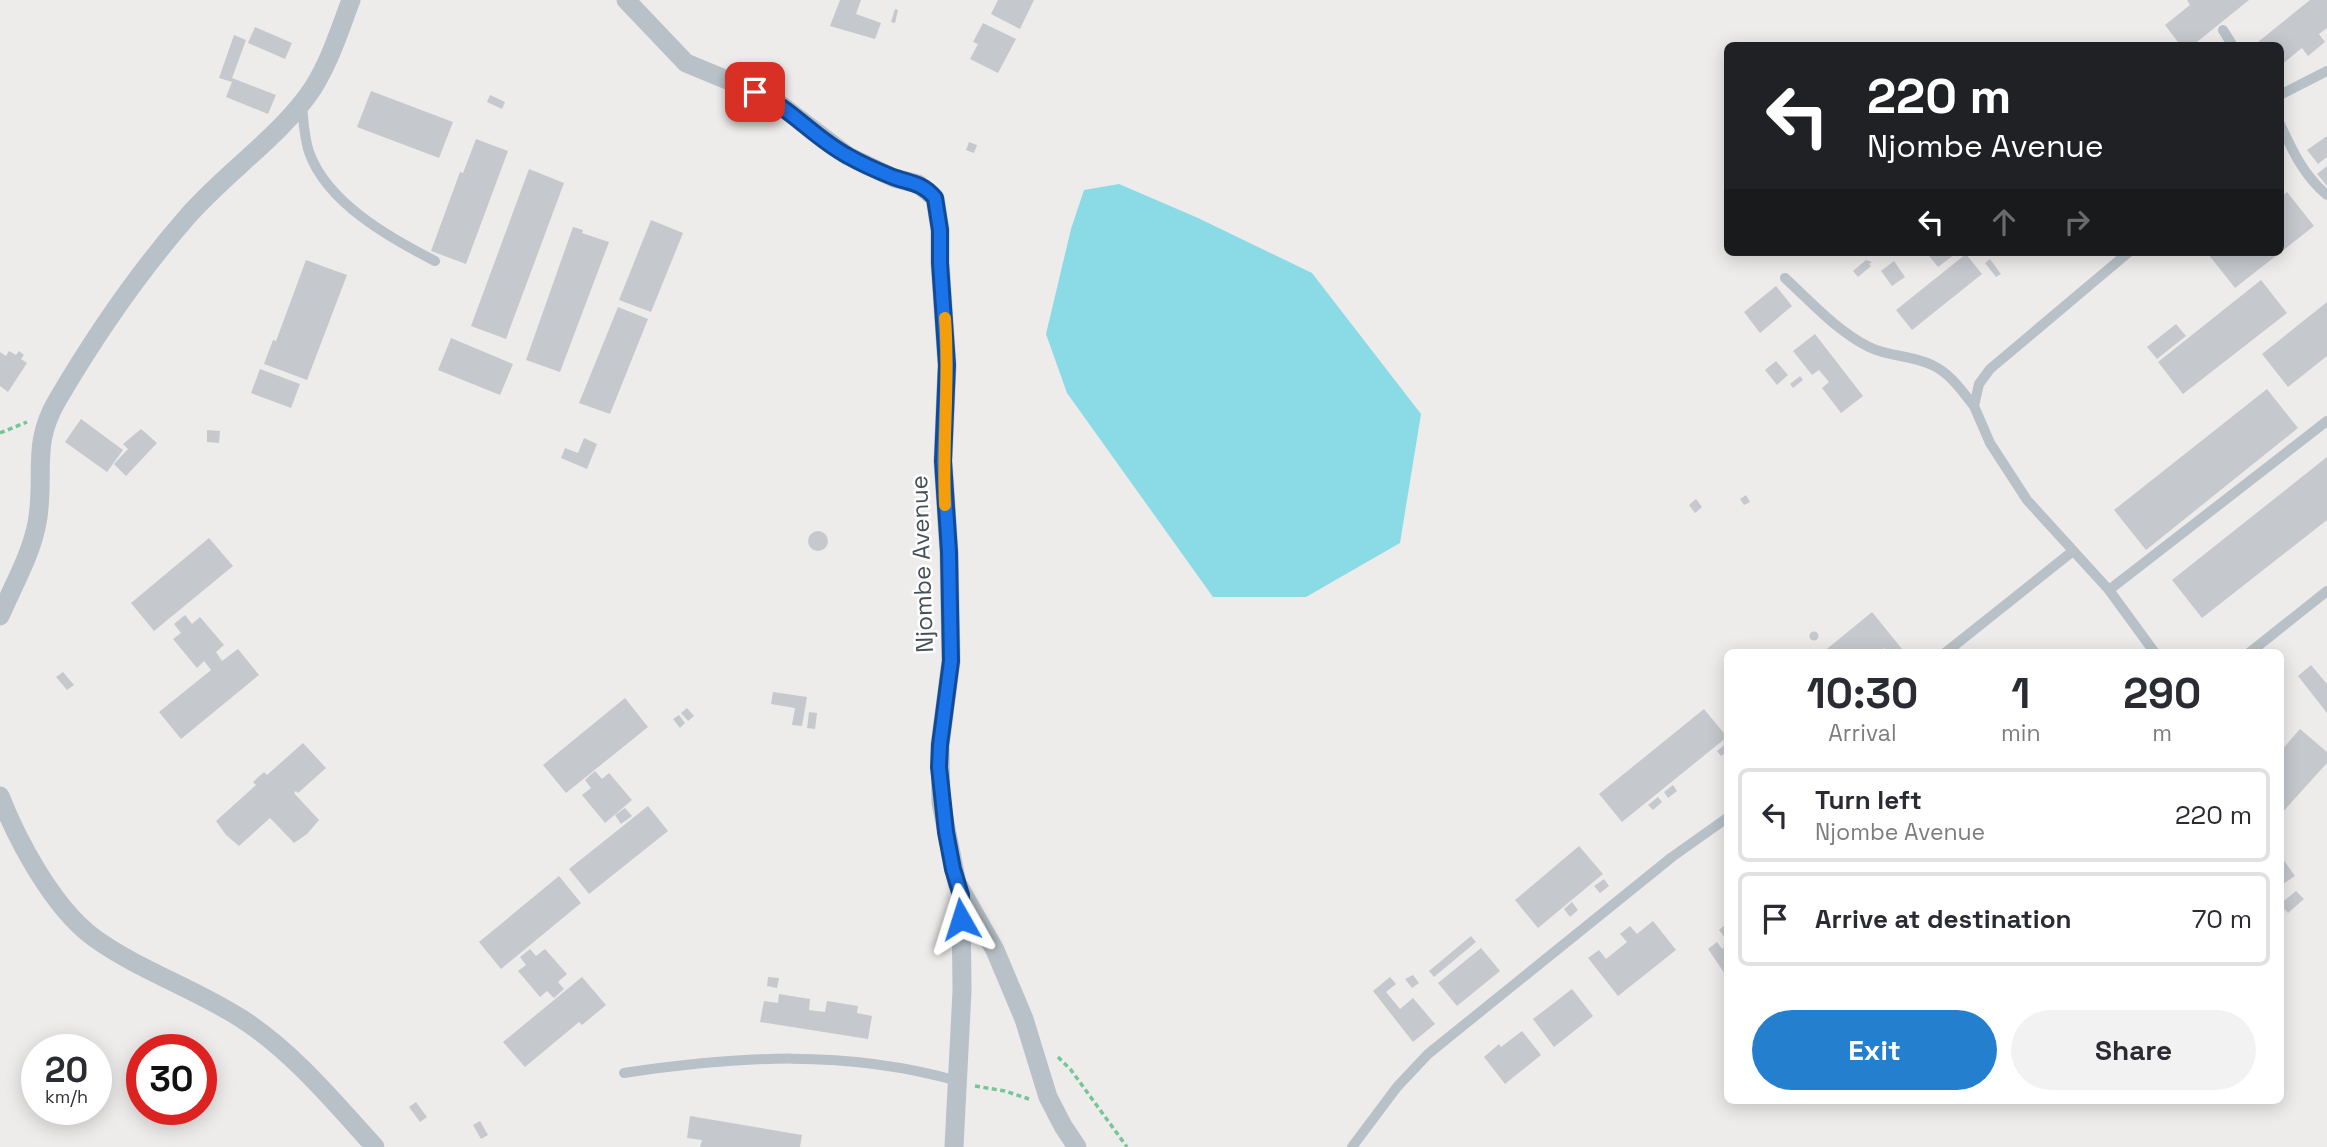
<!DOCTYPE html>
<style>
body{margin:0;font-family:"Space Grotesk",sans-serif;background:#f2f2f3;color:#2b2b33;height:100vh;display:flex;flex-direction:column;font-size:26px;white-space:nowrap}
*{box-sizing:border-box;margin:0}
p{font-size:23px;color:#7c7c81}
.icon{flex:none;width:38px;height:38px;fill:none;stroke:currentColor;stroke-width:2;stroke-linecap:round;stroke-linejoin:round}
.map{position:relative;flex:1;overflow:hidden}
.sheet{position:absolute;left:1724px;top:649px;width:560px;height:455px;display:flex;flex-direction:column;background:#fff;border-radius:10px;box-shadow:0 4px 18px #0003}
.sheet>*{flex:none}
.guide{position:absolute;left:1724px;top:42px;width:560px;height:214px;border-radius:10px;box-shadow:0 4px 18px #0003;background:#202124;color:#fff;overflow:hidden}
.speed{position:absolute;left:21px;top:1034px;display:flex;gap:14px;font-size:35px;font-weight:700;text-align:center}
.speed>*{display:grid;place-content:center;width:91px;height:91px;border-radius:50%;background:#fff;box-shadow:0 4px 18px #0003;line-height:1}
.speed small{font-size:18px;font-weight:400}
.speed .limit{border:10px solid #d22;background:#fff;color:#111}
.pin{position:absolute;display:grid;place-items:center;width:60px;height:60px;color:#fff;margin:-30px;border-radius:14px;box-shadow:0 4px 10px #0006}
.me{position:absolute;width:77px;margin:-38px;rotate:354deg;stroke-linejoin:round;filter:drop-shadow(0 0 5px #0008)}
.turn{display:flex;align-items:center;gap:24px;height:147px;padding:0 28px;font-size:32px}
.turn .icon{width:91px;height:91px;stroke-width:2.5}
.turn b{display:block;font-size:49px;line-height:60px}
.lanes{display:flex;align-items:center;height:66px;padding:0 28px;background:#0003;justify-content:center;gap:35px;direction:ltr}
.lanes .off{opacity:.35}
.eta{display:flex;justify-content:space-evenly;align-items:center;height:119px;text-align:center}
.eta b{font-size:42px;font-weight:700;line-height:49px}
.cta{display:flex;gap:14px;margin-top:auto;padding:14px 28px}
.cta a{flex:1;height:80px;border-radius:42px;background:#247fcf;color:#fff;font-size:28px;font-weight:700;line-height:80px;text-align:center}
.cta a+a{background:#f2f2f3;color:#2b2b33}
ul{padding:0;list-style:none}
li{display:flex;align-items:center;gap:21px;height:94px;margin:0 14px 10px;padding:0 14px;border:4px solid #e1e1e2;border-radius:10px}
li div{flex:1}
li b{display:block;font-size:26px}
li em{font-style:normal}
.map>svg:first-child{display:block}
.water{fill:#8adbe5}
.building{fill:#c5c9ce}
.lines{fill:none;stroke-linecap:round;stroke-linejoin:round}
.path{stroke:#75c696;stroke-width:3.5;stroke-dasharray:5 3.5;stroke-linecap:butt}
.service{stroke:#b7c1c7;stroke-width:10}
.minor{stroke:#b7c1c7;stroke-width:19}
.route-casing{stroke:#114b97;stroke-width:18}
.route{stroke:#1a73e8;stroke-width:12}
.slow{stroke:#f59e0b;stroke-width:12}
.labels{text-anchor:middle;stroke-width:5;stroke-linejoin:round;paint-order:stroke}
.street-label{font-size:24px;fill:#455057;stroke:#fff}
</style>
<div class="map">
<svg width="2327" height="1147" viewBox="0 0 2327 1147">
<rect width="100%" height="100%" fill="#eeebeb"/>
<path class="water" d="M 1119,184 L 1198,218 L 1312,273 L 1421,414 L 1400,543 L 1306,597 L 1213,597 L 1067,393 L 1046,334 L 1071,229 L 1084,190 Z"/>
<g class="building">
<path d="M 840,0 L 861,0 L 856,14 L 881,23 L 875,39 L 830,26 Z"/>
<path d="M 998,0 L 1034,0 L 1020,29 L 991,14 Z"/>
<path d="M 2187,0 L 2249,0 L 2192,46 L 2181,46 L 2165,25 L 2190,5 Z"/>
<path d="M 2310,0 L 2327,0 L 2327,28 L 2319,34 L 2325,42 L 2308,56 L 2302,48 L 2280,66 L 2280,46 L 2253,46 Z"/>
<path d="M 895,9 L 898,10 L 895,23 L 891,22 Z"/>
<path d="M 983,23 L 1016,39 L 998,73 L 970,59 L 978,44 L 973,42 Z"/>
<path d="M 255,27 L 292,43 L 285,59 L 248,43 Z"/>
<path d="M 234,35 L 246,40 L 232,78 L 276,95 L 268,114 L 226,97 L 232,82 L 219,78 Z"/>
<path d="M 371,91 L 453,122 L 439,158 L 357,127 Z"/>
<path d="M 490,95 L 505,102 L 502,109 L 487,102 Z"/>
<path d="M 2327,136 L 2327,157 L 2318,164 L 2307,150 Z"/>
<path d="M 476,139 L 508,151 L 466,264 L 431,251 L 460,172 L 463,173 Z"/>
<path d="M 969,142 L 977,145 L 974,153 L 966,150 Z"/>
<path d="M 2327,166 L 2327,186 L 2317,174 Z"/>
<path d="M 529,169 L 564,183 L 506,339 L 471,326 Z"/>
<path d="M 2287,192 L 2314,226 L 2235,288 L 2208,254 L 2211,252 L 2280,252 L 2280,198 Z"/>
<path d="M 651,220 L 683,233 L 651,312 L 619,300 Z"/>
<path d="M 573,227 L 583,230 L 582,233 L 609,242 L 560,372 L 526,360 Z"/>
<path d="M 1926,252 L 1958,252 L 1938,267 Z"/>
<path d="M 1966,254 L 1982,274 L 1912,330 L 1896,310 Z"/>
<path d="M 1990,259 L 2001,274 L 1996,277 L 1985,263 Z"/>
<path d="M 306,260 L 347,275 L 307,380 L 264,364 L 273,340 L 276,341 Z"/>
<path d="M 1866,260 L 1872,262 L 1869,264 L 1871,266 L 1858,277 L 1853,271 Z"/>
<path d="M 1894,261 L 1905,277 L 1892,286 L 1881,271 Z"/>
<path d="M 2261,280 L 2287,313 L 2183,394 L 2158,362 Z"/>
<path d="M 1776,286 L 1792,306 L 1760,333 L 1744,312 Z"/>
<path d="M 2327,302 L 2327,356 L 2288,387 L 2262,354 Z"/>
<path d="M 618,307 L 648,319 L 610,414 L 579,403 Z"/>
<path d="M 2176,324 L 2186,336 L 2157,359 L 2147,347 Z"/>
<path d="M 1815,334 L 1863,396 L 1841,413 L 1822,388 L 1829,382 L 1819,370 L 1812,375 L 1793,351 Z"/>
<path d="M 451,338 L 513,364 L 500,395 L 438,370 Z"/>
<path d="M 9,351 L 16,355 L 19,351 L 24,355 L 21,359 L 27,363 L 8,392 L 0,386 L 0,352 L 6,356 Z"/>
<path d="M 1776,361 L 1788,375 L 1777,385 L 1765,370 Z"/>
<path d="M 260,369 L 300,384 L 291,408 L 251,393 Z"/>
<path d="M 1800,376 L 1803,380 L 1793,388 L 1790,384 Z"/>
<path d="M 2267,389 L 2298,428 L 2146,550 L 2114,510 Z"/>
<path d="M 81,419 L 123,450 L 107,472 L 65,442 Z"/>
<path d="M 141,429 L 157,443 L 126,476 L 114,464 L 128,449 L 123,444 Z"/>
<path d="M 207,430 L 220,431 L 219,443 L 207,442 Z"/>
<path d="M 584,438 L 597,444 L 587,469 L 561,458 L 565,448 L 578,453 Z"/>
<path d="M 2327,457 L 2327,520 L 2202,618 L 2172,580 Z"/>
<path d="M 1746,495 L 1750,502 L 1744,505 L 1740,499 Z"/>
<path d="M 1696,499 L 1702,507 L 1695,513 L 1689,505 Z"/>
<circle cx="818" cy="541" r="10"/>
<path d="M 209,538 L 233,566 L 154,631 L 131,603 Z"/>
<path d="M 1872,612 L 1902,649 L 1898,653 L 1889,653 L 1884,648 L 1878,653 L 1822,653 Z"/>
<path d="M 185,615 L 192,624 L 200,617 L 224,645 L 216,652 L 222,661 L 238,649 L 259,675 L 181,739 L 159,712 L 211,670 L 204,661 L 197,668 L 173,639 L 181,633 L 174,624 Z"/>
<circle cx="1814" cy="636" r="4.5"/>
<path d="M 2311,665 L 2327,684 L 2327,713 L 2298,676 Z"/>
<path d="M 63,672 L 74,685 L 67,690 L 56,677 Z"/>
<path d="M 773,692 L 807,697 L 802,726 L 792,725 L 795,708 L 771,704 Z"/>
<path d="M 625,698 L 648,727 L 566,793 L 543,765 Z"/>
<path d="M 687,708 L 694,716 L 688,721 L 681,713 Z"/>
<path d="M 1704,709 L 1727,737 L 1622,822 L 1599,794 Z"/>
<path d="M 809,712 L 817,713 L 815,729 L 807,728 Z"/>
<path d="M 679,715 L 685,723 L 680,728 L 673,719 Z"/>
<path d="M 2300,729 L 2327,752 L 2327,763 L 2280,815 L 2280,752 Z"/>
<path d="M 303,743 L 326,768 L 298,793 L 296,791 L 294,793 L 319,820 L 307,834 L 294,843 L 270,818 L 239,846 L 226,835 L 216,821 L 256,785 L 253,782 L 264,772 L 267,775 Z"/>
<path d="M 1727,743 L 1727,752 L 1721,756 L 1717,751 Z"/>
<path d="M 595,771 L 602,779 L 609,773 L 632,800 L 605,823 L 582,795 L 591,788 L 585,780 Z"/>
<path d="M 1673,785 L 1677,791 L 1668,798 L 1664,792 Z"/>
<path d="M 1658,797 L 1662,802 L 1653,810 L 1648,805 Z"/>
<path d="M 648,806 L 668,831 L 589,894 L 569,869 Z"/>
<path d="M 625,808 L 632,816 L 621,824 L 615,815 Z"/>
<path d="M 1579,846 L 1603,874 L 1538,928 L 1515,900 Z"/>
<path d="M 2280,855 L 2295,876 L 2280,886 Z"/>
<path d="M 559,876 L 581,903 L 501,969 L 479,942 Z"/>
<path d="M 1604,879 L 1609,886 L 1600,893 L 1594,886 Z"/>
<path d="M 2296,891 L 2304,899 L 2288,913 L 2280,904 Z"/>
<path d="M 1572,902 L 1578,910 L 1570,917 L 1564,909 Z"/>
<path d="M 1653,921 L 1676,950 L 1618,996 L 1588,958 L 1599,950 L 1606,959 L 1627,942 L 1620,934 L 1630,926 L 1637,934 Z"/>
<path d="M 1727,923 L 1727,936 L 1725,938 L 1719,930 Z"/>
<path d="M 1471,936 L 1476,942 L 1434,977 L 1429,971 Z"/>
<path d="M 1717,942 L 1722,949 L 1727,944 L 1727,977 L 1708,949 Z"/>
<path d="M 1481,948 L 1500,971 L 1457,1006 L 1438,983 Z"/>
<path d="M 530,949 L 536,956 L 545,949 L 567,974 L 558,982 L 564,989 L 554,998 L 547,991 L 540,997 L 518,971 L 526,965 L 520,957 Z"/>
<path d="M 1413,975 L 1419,983 L 1412,988 L 1405,979 Z"/>
<path d="M 582,977 L 606,1005 L 582,1025 L 579,1022 L 525,1067 L 503,1042 Z"/>
<path d="M 768,977 L 779,978 L 777,988 L 767,986 Z"/>
<path d="M 1390,977 L 1396,984 L 1386,992 L 1400,1009 L 1413,998 L 1435,1024 L 1413,1042 L 1373,991 Z"/>
<path d="M 1572,989 L 1593,1016 L 1554,1047 L 1533,1019 Z"/>
<path d="M 779,994 L 810,999 L 809,1010 L 825,1012 L 827,1001 L 858,1006 L 857,1013 L 872,1016 L 868,1039 L 760,1022 L 764,1001 L 778,1003 Z"/>
<path d="M 1522,1031 L 1541,1055 L 1505,1084 L 1484,1057 L 1499,1044 L 1501,1047 Z"/>
<path d="M 416,1102 L 427,1117 L 420,1122 L 409,1107 Z"/>
<path d="M 690,1116 L 802,1135 L 800,1147 L 700,1147 L 702,1140 L 687,1138 Z"/>
<path d="M 480,1121 L 488,1135 L 481,1139 L 473,1125 Z"/>
</g>
<g class="lines">
<g class="path">
<path d="M 0,433 L 27,422"/>
<path d="M 1058,1057 L 1071,1070 L 1127,1147"/>
<path d="M 975,1086 L 1005,1091 L 1029,1099"/>
</g>
<g class="service">
<path d="M 2223,30 L 2233,46"/>
<path d="M 2280,95 L 2327,71"/>
<path d="M 302,103 C 303,120 304,136 309,152 C 327,203 390,238 435,261"/>
<path d="M 2280,124 C 2292,150 2304,176 2327,195"/>
<path d="M 2129,252 L 1990,369 L 1979,384 L 1974,406 L 1990,443 L 2027,500 L 2109,590 L 2155,653"/>
<path d="M 1785,278 C 1811,302 1837,331 1869,347 C 1889,357 1912,355 1932,365 C 1950,373 1962,391 1974,406"/>
<path d="M 2109,590 L 2327,421"/>
<path d="M 1945,653 L 2073,551"/>
<path d="M 2249,653 L 2327,591"/>
<path d="M 624,1073 C 739,1056 845,1049 958,1081"/>
<path d="M 1352,1147 L 1397,1087 L 1428,1054 L 1672,857 L 1727,818"/>
</g>
<g class="minor">
<path d="M 626,0 L 686,63 L 773,99 L 848,156 L 894,178 L 918,184 L 935,198 L 940,230 L 940,263 L 947,365 L 943,461 L 949,552 L 951,661 L 940,745 L 941,803 L 957,883 L 995,950 L 1024,1019 L 1048,1097 L 1063,1126 L 1077,1147"/>
<path d="M 0,616 C 13,586 31,555 37,523 C 46,475 30,445 58,399 C 95,336 139,272 187,217 C 225,173 282,135 313,88 C 330,61 340,29 351,0"/>
<path d="M 0,796 C 18,842 53,907 93,937 C 138,970 194,988 242,1019 C 293,1052 334,1102 375,1147"/>
<path d="M 954,1147 L 962,991 L 961,896"/>
</g>
</g>
<g class="lines">
<defs>
<path id="route" d="M 755,92 C 790,107 814,138 848,156 C 862,164 878,171 893,177 C 910,183 923,183 935,198 L 940,230 L 940,263 L 947,365 L 943,461 L 949,552 L 951,661 L 940,745 L 939,767 L 946,832 L 953,869 L 961,895 L 961,919"/>
</defs>
<use href="#route" class="route-casing"/>
<use href="#route" class="route"/>
<path class="slow" d="M 945,318 C 950,380 942,442 945,505"/>
</g>
<g class="labels">
<g class="street-label">
<text transform="translate(922 564) rotate(-92)" y="8">Njombe Avenue</text>
</g>
</g>
</svg>
<div class="speed"><div>20<small>km/h</small></div><div class="limit">30</div></div>
<div class="pin" style="left:755px;top:92px;background:#d93025"><svg class="icon" aria-label="arrive" viewBox="0 0 24 24"><path d="M6 21V4h12l-3 4 3 4H6"/></svg></div>
<svg class="me" style="left:961px;top:919px" viewBox="-20 -20 40 40"><path d="M0-17L14 15 0 8-14 15z" fill="#1a73e8" stroke="#fff" stroke-width="4"/></svg>
<div class="guide">
<div class="turn"><svg class="icon" aria-label="left" viewBox="0 0 24 24"><path d="M17 20v-9H6M10 6l-5 5 5 5"/></svg><div><b>220 m</b>Njombe Avenue</div></div>
<div class="lanes"><svg class="icon" aria-label="left" viewBox="0 0 24 24"><path d="M17 20v-9H6M10 6l-5 5 5 5"/></svg><svg class="icon off" aria-label="ahead" viewBox="0 0 24 24"><path d="M12 20V5M6 11l6-6 6 6"/></svg><svg class="icon off" aria-label="right" viewBox="0 0 24 24"><path d="M7 20v-9h11M14 6l5 5-5 5"/></svg></div>
</div>
<section class="sheet">
<div class="eta">
<div><b>10:30</b><p>Arrival</p></div>
<div><b>1</b><p>min</p></div>
<div><b>290</b><p>m</p></div>
</div>
<ul>
<li><svg class="icon" aria-label="left" viewBox="0 0 24 24"><path d="M17 20v-9H6M10 6l-5 5 5 5"/></svg><div><b>Turn left</b><p>Njombe Avenue</p></div><em>220 m</em></li>
<li><svg class="icon" aria-label="arrive" viewBox="0 0 24 24"><path d="M6 21V4h12l-3 4 3 4H6"/></svg><div><b>Arrive at destination</b></div><em>70 m</em></li>
</ul>
<div class="cta"><a>Exit</a><a>Share</a></div>
</section>
</div>
